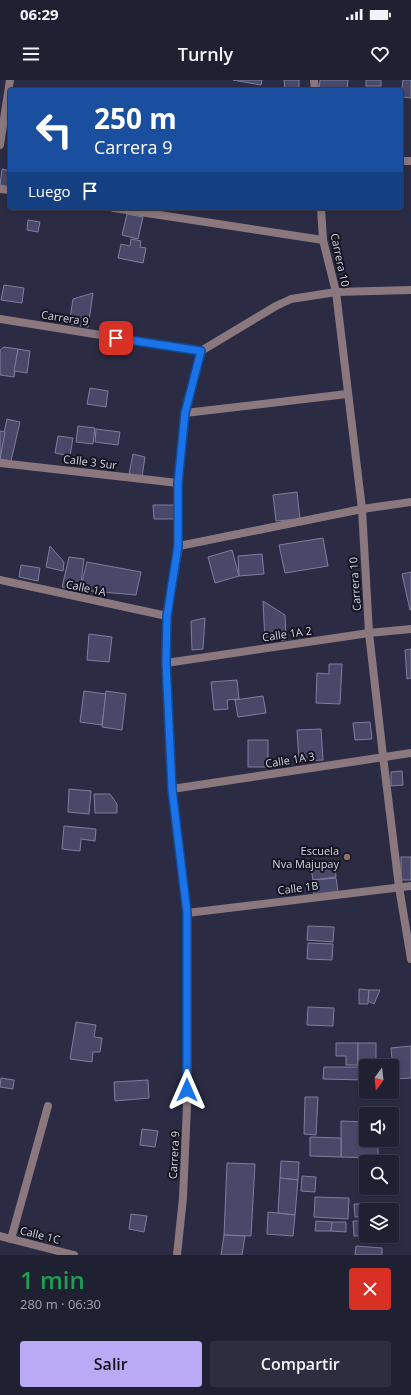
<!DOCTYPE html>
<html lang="es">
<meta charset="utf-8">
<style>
body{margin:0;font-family:"Open Sans",sans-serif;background:#2d2d3f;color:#f1f3f6;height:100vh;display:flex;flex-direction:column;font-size:15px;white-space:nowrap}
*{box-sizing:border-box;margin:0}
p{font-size:13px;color:#a2a3ac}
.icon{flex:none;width:22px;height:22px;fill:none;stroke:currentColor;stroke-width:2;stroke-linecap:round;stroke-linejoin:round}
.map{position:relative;height:1175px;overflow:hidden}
.side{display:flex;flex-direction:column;background:#202033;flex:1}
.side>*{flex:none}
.hud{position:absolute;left:8px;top:8px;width:395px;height:122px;border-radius:4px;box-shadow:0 2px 6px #0003,0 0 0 1px #3d3e4e;background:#1a4fa0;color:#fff;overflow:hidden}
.needle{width:26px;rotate:195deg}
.tools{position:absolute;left:359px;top:979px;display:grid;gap:8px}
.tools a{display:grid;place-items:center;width:40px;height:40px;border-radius:4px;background:#202033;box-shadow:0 2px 6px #0003,0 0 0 1px #3d3e4e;font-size:20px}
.pin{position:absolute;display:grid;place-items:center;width:34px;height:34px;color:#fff;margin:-17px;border-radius:8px;box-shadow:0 2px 6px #0006}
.me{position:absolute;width:44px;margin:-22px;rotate:0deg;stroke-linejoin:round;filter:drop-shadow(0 0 3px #0008)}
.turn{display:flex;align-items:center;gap:14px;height:84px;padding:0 20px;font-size:18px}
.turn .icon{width:52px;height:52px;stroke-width:2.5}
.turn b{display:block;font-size:28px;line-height:34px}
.then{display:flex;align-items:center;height:38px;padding:0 20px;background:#0003;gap:8px;font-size:15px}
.round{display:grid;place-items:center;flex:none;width:42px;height:42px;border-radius:4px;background:#2d2d3f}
.overview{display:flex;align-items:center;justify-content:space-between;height:68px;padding:0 20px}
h1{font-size:24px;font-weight:600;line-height:30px;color:#1e9e55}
.cta{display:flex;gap:8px;margin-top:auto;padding:8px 20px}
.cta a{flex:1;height:46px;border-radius:4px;background:#baaaf6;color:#111;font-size:16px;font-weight:600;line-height:46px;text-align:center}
.cta a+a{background:#2d2d3f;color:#f1f3f6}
.status{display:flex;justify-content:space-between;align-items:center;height:28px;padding:0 20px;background:#202033;direction:ltr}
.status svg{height:11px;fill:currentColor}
header{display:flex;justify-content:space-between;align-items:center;height:52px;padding:0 20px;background:#202033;font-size:18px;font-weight:600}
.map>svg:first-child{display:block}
.building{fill:#4a4869;stroke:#7e7e9c}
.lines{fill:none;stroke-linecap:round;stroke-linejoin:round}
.minor{stroke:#8a787e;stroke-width:8}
.route-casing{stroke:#114b97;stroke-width:10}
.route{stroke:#1a73e8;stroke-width:7}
.education-dot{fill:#8d6e63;stroke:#151521;stroke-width:1.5}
.labels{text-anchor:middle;stroke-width:4;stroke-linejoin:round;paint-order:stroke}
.street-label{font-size:11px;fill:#d4d5e5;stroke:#151521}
.poi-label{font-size:11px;fill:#d4d5e5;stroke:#151521;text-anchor:end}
</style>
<div class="status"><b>06:29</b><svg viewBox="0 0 49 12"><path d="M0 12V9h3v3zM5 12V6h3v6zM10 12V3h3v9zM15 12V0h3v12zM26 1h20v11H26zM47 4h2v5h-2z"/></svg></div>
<header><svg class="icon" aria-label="menu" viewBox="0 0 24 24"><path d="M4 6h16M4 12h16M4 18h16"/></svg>Turnly<svg class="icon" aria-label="heart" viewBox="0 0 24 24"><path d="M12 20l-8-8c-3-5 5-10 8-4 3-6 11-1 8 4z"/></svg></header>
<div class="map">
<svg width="411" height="1175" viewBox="0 0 411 1175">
<rect width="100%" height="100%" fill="#2b2b44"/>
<g class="building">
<path d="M 233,0 L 262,0 L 261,5 Z"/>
<path d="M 284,0 L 299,0 L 299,10 L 285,10 Z"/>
<path d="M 320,0 L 348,0 L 347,10 L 319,10 Z"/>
<rect x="366" y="0" width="15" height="6"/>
<path d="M 403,0 L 411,0 L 411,18 L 401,17 Z"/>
<path d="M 2,89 L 10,91 L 10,107 L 0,105 Z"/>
<path d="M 127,134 L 143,137 L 138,159 L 122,155 Z"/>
<path d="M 28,140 L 40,142 L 38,152 L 27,150 Z"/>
<path d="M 131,159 L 141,161 L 140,167 L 146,168 L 143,183 L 118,178 L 121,164 L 130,166 Z"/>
<path d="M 4,205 L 24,208 L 22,223 L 1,220 Z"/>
<path d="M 93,213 L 88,247 L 69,244 L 73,219 Z"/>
<path d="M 4,267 L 18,269 L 14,297 L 0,295 L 0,270 Z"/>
<path d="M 18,269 L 30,271 L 27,293 L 14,291 Z"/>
<path d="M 90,308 L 108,311 L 106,327 L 87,324 Z"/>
<path d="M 7,339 L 20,342 L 11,381 L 0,379 L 0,371 Z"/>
<path d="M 78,346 L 95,348 L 93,364 L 76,362 Z"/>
<path d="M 96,349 L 120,352 L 118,365 L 95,362 Z"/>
<path d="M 0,351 L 5,352 L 0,379 Z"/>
<path d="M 58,356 L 73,358 L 70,376 L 55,373 Z"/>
<path d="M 133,374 L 145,377 L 142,397 L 129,394 Z"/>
<path d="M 297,412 L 300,439 L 276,441 L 273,415 Z"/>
<path d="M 153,425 L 174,425 L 174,439 L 154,439 Z"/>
<path d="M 323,458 L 328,486 L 285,493 L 279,465 Z"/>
<path d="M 50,466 L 64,482 L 63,491 L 46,487 Z"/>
<path d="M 232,470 L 239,496 L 215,503 L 208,477 Z"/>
<path d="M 262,474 L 264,494 L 239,496 L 238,476 Z"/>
<path d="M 69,477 L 84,479 L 80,510 L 62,507 Z"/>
<path d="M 87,482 L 141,492 L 136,515 L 80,510 Z"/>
<path d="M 21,485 L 40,488 L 38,501 L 19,497 Z"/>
<path d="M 411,492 L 411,530 L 410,530 L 402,494 Z"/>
<path d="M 263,521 L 285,535 L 286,560 L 265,561 Z"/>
<path d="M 205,538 L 203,569 L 192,570 L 191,541 Z"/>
<path d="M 89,554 L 112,557 L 109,582 L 87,580 Z"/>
<path d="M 411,569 L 411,598 L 407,599 L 405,570 Z"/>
<path d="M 329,584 L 342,584 L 340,624 L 316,623 L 317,593 L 329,594 Z"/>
<path d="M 237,600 L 239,619 L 227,620 L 228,629 L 214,630 L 211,602 Z"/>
<path d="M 84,611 L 106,614 L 102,645 L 80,642 Z"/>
<path d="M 106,611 L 126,614 L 122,650 L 102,647 Z"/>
<path d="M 263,616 L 266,633 L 238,637 L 235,620 Z"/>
<path d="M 370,642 L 372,659 L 355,660 L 353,643 Z"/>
<path d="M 321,649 L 323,680 L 299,681 L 297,650 Z"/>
<rect x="248" y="660" width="20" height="27"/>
<path d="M 402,691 L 403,705 L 391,706 L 391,692 Z"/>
<path d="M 69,709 L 91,711 L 89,734 L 68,732 Z"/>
<path d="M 94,714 L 110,714 L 117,724 L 117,733 L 95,733 Z"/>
<path d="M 64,746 L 96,749 L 95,761 L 81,759 L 80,771 L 62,769 Z"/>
<rect x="401" y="777" width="10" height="23"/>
<path d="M 335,784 L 336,797 L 313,800 L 311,788 Z"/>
<path d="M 336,798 L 338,812 L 314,815 L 313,800 Z"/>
<path d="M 308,846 L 334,847 L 333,862 L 307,860 Z"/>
<path d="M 308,863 L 333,864 L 332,880 L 307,879 Z"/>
<path d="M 359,909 L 369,910 L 368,924 L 359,924 Z"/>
<path d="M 369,910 L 380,910 L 374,924 L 368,921 Z"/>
<path d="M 308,927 L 334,928 L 333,946 L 307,945 Z"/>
<path d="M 76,942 L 96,945 L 94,957 L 102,958 L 100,972 L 93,972 L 92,982 L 70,979 Z"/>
<path d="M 336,963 L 358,963 L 358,985 L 346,985 L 346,976 L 336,976 Z"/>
<rect x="358" y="963" width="18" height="22"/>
<path d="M 411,966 L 411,998 L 394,999 L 391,968 Z"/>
<path d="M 324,987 L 364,987 L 364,1000 L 323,999 Z"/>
<path d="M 1,998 L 14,1000 L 13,1009 L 0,1007 Z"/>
<path d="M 148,1000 L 149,1018 L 115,1021 L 114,1002 Z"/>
<path d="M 305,1017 L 318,1017 L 316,1055 L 304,1054 Z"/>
<path d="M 341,1041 L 366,1042 L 366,1060 L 378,1060 L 378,1078 L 341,1077 Z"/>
<path d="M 142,1049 L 158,1051 L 155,1067 L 140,1065 Z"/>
<path d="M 310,1057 L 341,1058 L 341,1077 L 310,1076 Z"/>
<path d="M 281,1081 L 299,1082 L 298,1100 L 280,1098 Z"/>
<path d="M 227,1083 L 255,1084 L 251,1156 L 224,1155 Z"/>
<path d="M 302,1096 L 316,1097 L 315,1112 L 301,1111 Z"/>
<path d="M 280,1098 L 298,1100 L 295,1135 L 278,1133 Z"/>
<path d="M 315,1117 L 349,1118 L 348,1139 L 314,1137 Z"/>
<path d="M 354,1124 L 367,1124 L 366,1137 L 355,1137 Z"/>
<path d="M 268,1132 L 295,1135 L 293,1156 L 267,1154 Z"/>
<path d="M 131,1134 L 147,1136 L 144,1152 L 129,1149 Z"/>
<path d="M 316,1141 L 332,1142 L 331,1151 L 315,1151 Z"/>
<path d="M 353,1141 L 366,1141 L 366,1156 L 354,1156 Z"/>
<path d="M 332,1142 L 346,1142 L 346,1152 L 331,1151 Z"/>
<path d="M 224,1155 L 245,1156 L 242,1175 L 221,1175 Z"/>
<path d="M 356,1166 L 382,1168 L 382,1175 L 355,1175 Z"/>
</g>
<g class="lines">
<g class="minor">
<path d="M 314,0 L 315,10"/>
<path d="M 0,65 L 10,0"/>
<path d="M 401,81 L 411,81"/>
<path d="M 0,109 L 10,110"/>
<path d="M 114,128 L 323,160"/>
<path d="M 321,128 L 323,160 L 336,212 L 362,429 L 369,553 L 383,676 L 399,807 L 411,879"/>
<path d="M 0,239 L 201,271"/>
<path d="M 201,271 L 276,226 L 291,219 L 336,212 L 411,210"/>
<path d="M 185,333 L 347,314"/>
<path d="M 0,383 L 178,403"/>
<path d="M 179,466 L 362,429 L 411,422"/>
<path d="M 0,500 L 167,536"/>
<path d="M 166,583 L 369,553 L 411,549"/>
<path d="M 172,709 L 411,673"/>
<path d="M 187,833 L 411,806"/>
<path d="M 0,1156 L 74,1175"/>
<path d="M 11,1159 L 48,1026"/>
<path d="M 177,1175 L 183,1118 L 187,1025 L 187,833 L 172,709 L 166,583 L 167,536 L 179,466 L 178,403 L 185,333 L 201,271"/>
</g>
</g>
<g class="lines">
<defs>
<path id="route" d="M 116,258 L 201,271 L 185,333 L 178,403 L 178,466 L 167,536 L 166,582 L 172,709 L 187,833 L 187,1010"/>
</defs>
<use href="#route" class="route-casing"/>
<use href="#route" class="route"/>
</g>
<circle class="education-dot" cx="347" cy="777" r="4"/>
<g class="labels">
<g class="street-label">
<text transform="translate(340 180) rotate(78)" y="4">Carrera 10</text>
<text transform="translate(65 238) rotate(9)" y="4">Carrera 9</text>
<text transform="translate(90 382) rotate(7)" y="4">Calle 3 Sur</text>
<text transform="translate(355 504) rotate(-94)" y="4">Carrera 10</text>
<text transform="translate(86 508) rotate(12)" y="4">Calle 1A</text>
<text transform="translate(287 554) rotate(-8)" y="4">Calle 1A 2</text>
<text transform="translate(290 680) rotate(-9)" y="4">Calle 1A 3</text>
<text transform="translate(298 808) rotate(-7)" y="4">Calle 1B</text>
<text transform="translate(174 1075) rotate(-87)" y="4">Carrera 9</text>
<text transform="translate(40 1155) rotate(14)" y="4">Calle 1C</text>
</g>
<g class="poi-label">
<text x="339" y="775">Escuela<tspan x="339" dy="13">Nva Majupay</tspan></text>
</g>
</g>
</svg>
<div class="tools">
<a><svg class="needle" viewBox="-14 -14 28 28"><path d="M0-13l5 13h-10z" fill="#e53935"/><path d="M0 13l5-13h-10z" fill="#a2a3ac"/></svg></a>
<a><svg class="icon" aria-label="sound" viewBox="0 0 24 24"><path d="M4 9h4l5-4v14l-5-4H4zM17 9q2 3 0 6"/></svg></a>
<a><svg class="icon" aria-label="search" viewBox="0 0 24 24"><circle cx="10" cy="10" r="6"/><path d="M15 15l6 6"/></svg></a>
<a><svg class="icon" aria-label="layers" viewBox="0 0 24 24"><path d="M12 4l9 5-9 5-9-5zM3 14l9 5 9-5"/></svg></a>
</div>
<div class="pin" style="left:116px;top:258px;background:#d93025"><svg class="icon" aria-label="arrive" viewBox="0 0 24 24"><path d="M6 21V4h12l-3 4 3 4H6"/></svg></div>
<svg class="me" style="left:187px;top:1010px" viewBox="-20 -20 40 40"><path d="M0-17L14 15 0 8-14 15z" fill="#1a73e8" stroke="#fff" stroke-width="4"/></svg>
<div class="hud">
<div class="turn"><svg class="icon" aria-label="left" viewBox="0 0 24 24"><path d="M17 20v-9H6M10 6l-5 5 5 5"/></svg><div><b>250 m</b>Carrera 9</div></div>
<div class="then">Luego<svg class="icon" aria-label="arrive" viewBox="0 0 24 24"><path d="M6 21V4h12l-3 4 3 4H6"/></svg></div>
</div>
</div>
<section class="side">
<div class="overview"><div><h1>1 min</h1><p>280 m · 06:30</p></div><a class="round" style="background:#d93025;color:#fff"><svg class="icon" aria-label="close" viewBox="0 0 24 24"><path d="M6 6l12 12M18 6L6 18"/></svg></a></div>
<div class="cta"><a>Salir</a><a>Compartir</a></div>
</section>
